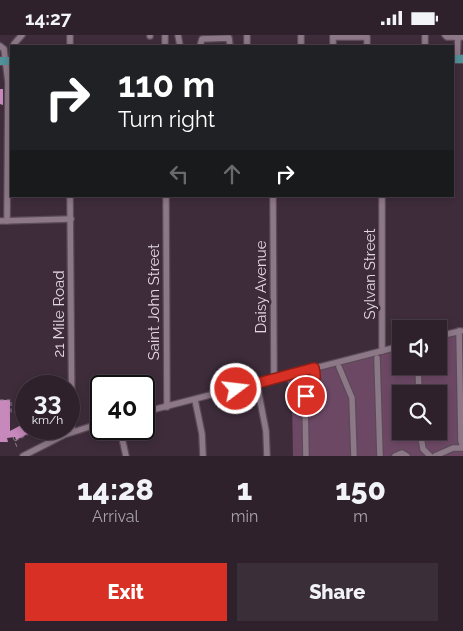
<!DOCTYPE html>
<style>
body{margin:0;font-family:Raleway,sans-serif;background:#3a2e38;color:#f1f3f6;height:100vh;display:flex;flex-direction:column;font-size:19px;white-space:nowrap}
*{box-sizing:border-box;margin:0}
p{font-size:16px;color:#a7a3a9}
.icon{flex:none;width:28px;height:28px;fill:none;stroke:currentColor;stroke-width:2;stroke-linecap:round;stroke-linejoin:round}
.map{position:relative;height:421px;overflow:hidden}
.sheet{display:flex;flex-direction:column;background:#2e212c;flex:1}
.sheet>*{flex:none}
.top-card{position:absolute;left:10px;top:10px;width:444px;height:152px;border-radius:0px;box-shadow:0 2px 8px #0003,0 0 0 1px #493e48;background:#202124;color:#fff;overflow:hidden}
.tools{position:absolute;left:392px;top:285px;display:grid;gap:10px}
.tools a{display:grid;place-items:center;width:55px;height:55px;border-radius:0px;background:#2e212c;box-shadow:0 2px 8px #0003,0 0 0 1px #493e48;font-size:25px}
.speed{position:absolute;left:15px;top:340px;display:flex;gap:10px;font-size:25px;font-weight:700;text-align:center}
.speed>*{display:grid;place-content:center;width:65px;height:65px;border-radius:50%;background:#2e212c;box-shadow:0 2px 8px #0003,0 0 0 1px #493e48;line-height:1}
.speed small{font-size:12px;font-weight:400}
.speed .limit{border:2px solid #111;border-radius:8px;background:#fff;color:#111}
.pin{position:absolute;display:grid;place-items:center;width:42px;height:42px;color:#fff;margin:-21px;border:2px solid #fff;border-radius:50%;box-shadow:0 1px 5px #0007}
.me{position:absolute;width:55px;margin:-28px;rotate:75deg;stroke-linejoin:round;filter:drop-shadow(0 0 4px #0008)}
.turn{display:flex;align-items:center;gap:18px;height:105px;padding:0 25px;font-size:22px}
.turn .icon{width:65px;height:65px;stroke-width:2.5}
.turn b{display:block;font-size:35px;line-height:42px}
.lanes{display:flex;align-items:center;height:48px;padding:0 25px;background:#0003;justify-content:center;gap:25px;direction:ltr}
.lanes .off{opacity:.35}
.eta{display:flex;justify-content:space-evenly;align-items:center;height:85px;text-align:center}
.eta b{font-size:30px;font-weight:800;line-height:35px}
.action{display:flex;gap:10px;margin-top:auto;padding:10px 25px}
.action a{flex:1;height:58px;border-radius:0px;background:#d93025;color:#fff;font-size:20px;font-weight:800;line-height:58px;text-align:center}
.action a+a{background:#3a2e38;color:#f1f3f6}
.status{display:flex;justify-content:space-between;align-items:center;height:35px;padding:0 25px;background:#2e212c;direction:ltr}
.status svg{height:14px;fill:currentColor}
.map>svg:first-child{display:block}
.green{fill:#6c4865;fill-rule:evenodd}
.building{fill:#c788bb}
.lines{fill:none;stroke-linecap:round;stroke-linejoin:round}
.minor-casing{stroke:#5a4b57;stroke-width:8}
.major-casing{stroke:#5a4b57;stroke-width:10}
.path{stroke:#91828f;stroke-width:1;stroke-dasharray:4 2.5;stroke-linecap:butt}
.minor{stroke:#8d7888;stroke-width:5.5}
.major{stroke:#519199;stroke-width:8}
.route-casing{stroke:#8d1f18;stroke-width:12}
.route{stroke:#d93025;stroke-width:9}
.labels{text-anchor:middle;stroke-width:5;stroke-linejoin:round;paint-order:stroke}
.street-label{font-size:15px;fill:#e3d7e1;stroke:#3e2c3b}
</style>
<div class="status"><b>14:27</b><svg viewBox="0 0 49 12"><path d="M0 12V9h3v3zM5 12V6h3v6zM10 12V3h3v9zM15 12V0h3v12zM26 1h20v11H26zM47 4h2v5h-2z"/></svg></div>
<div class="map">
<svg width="463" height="421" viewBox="0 0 463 421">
<rect width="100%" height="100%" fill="#3e2c3b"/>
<path class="green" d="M 463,295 L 463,421 L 293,421 L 292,365 L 286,341 L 401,311 L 401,331 L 439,331 L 439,301 ZM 401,359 L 439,359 L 439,396 L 401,396 Z"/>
<g class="building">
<path d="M 0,54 L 3,54 L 3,70 L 0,69 Z"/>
<path d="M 0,365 L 10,365 L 10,396 L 25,388 L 26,394 L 37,394 L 16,405 L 15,402 L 7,403 L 8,407 L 0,407 Z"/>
</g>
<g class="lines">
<defs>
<g id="minor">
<path d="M 165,0 L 165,11"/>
<path d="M 178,0 L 180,11"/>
<path d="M 445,0 L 447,2 L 463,2"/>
<path d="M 150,1 L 150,0"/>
<path d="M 333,2 L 367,2 L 367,11"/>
<path d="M 14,9 L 22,0"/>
<path d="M 0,11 L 4,14 L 8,47 L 7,186"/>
<path d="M 70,11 L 70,0"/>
<path d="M 200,11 L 202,4 L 229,3 L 230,11"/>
<path d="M 247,11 L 247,0"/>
<path d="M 301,11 L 301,0"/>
<path d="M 333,11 L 333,0"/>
<path d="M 425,11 L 425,0"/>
<path d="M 457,24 L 458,2"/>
<path d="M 70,161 L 72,397"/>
<path d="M 166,161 L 167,372"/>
<path d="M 273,161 L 274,344"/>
<path d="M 382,161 L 382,316"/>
<path d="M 0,186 L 71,184"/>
<path d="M 459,296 L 461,406 L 463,412"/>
<path d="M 439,301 L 461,296"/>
<path d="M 377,323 L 380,421"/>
<path d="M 418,331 L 419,359"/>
<path d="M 339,332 L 352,363 L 354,421"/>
<path d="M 257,349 L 266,396 L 267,421"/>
<path d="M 195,365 L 202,399 L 203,421"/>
<path d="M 144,377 L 401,311"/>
<path d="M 120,394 L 126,421"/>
<path d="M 420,396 L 423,414 L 430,421"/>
<path d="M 23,421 L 64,400 L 101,388"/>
<path d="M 306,421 L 305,367 L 316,343 L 314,333"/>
<path d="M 395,421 L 402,418 L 407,421"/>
<path d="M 435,421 L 453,413 L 463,413"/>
</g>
<g id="major">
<path d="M 452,24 L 463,24"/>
<path d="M 0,26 L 11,26"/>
</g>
</defs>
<use href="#minor" class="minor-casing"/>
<use href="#major" class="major-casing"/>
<g class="path">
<path d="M 0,365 L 11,365 L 11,377 L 18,377 L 22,372 L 26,372"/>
<path d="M 24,372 L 26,378"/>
<path d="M 13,402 L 17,412"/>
<path d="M 15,406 L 35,396 L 34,394"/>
</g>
<use href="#minor" class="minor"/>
<use href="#major" class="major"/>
</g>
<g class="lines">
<defs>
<path id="route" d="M 236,354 L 314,333 C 317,345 314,351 306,361"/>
</defs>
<use href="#route" class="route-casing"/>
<use href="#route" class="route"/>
</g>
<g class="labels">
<g class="street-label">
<text transform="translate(370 239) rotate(-90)" y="5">Sylvan Street</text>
<text transform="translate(261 252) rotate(-90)" y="5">Daisy Avenue</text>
<text transform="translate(154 267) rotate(-90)" y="5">Saint John Street</text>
<text transform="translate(59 279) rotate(-90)" y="5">21 Mile Road</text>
</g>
</g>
</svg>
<div class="tools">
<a><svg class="icon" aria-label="sound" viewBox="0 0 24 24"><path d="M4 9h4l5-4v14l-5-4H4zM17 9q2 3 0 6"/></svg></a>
<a><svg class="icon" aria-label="search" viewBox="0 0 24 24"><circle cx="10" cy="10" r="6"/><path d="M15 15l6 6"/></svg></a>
</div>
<div class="speed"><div>33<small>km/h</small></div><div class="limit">40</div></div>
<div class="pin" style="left:306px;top:361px;background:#d93025"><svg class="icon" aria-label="arrive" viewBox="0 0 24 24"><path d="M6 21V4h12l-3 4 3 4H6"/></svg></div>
<svg class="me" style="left:236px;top:354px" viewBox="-20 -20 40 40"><circle r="17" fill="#d93025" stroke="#fff" stroke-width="3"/><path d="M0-11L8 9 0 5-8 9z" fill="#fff"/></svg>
<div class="top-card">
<div class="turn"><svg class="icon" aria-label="right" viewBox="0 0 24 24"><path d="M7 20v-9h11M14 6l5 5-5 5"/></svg><div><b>110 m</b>Turn right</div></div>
<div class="lanes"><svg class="icon off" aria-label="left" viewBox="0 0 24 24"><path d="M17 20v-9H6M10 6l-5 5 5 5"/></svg><svg class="icon off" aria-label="ahead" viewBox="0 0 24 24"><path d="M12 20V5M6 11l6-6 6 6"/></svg><svg class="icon" aria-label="right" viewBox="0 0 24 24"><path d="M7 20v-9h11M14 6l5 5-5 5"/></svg></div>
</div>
</div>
<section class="sheet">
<div class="eta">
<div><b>14:28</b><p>Arrival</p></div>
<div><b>1</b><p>min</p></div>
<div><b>150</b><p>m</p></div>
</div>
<div class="action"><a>Exit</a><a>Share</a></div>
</section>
